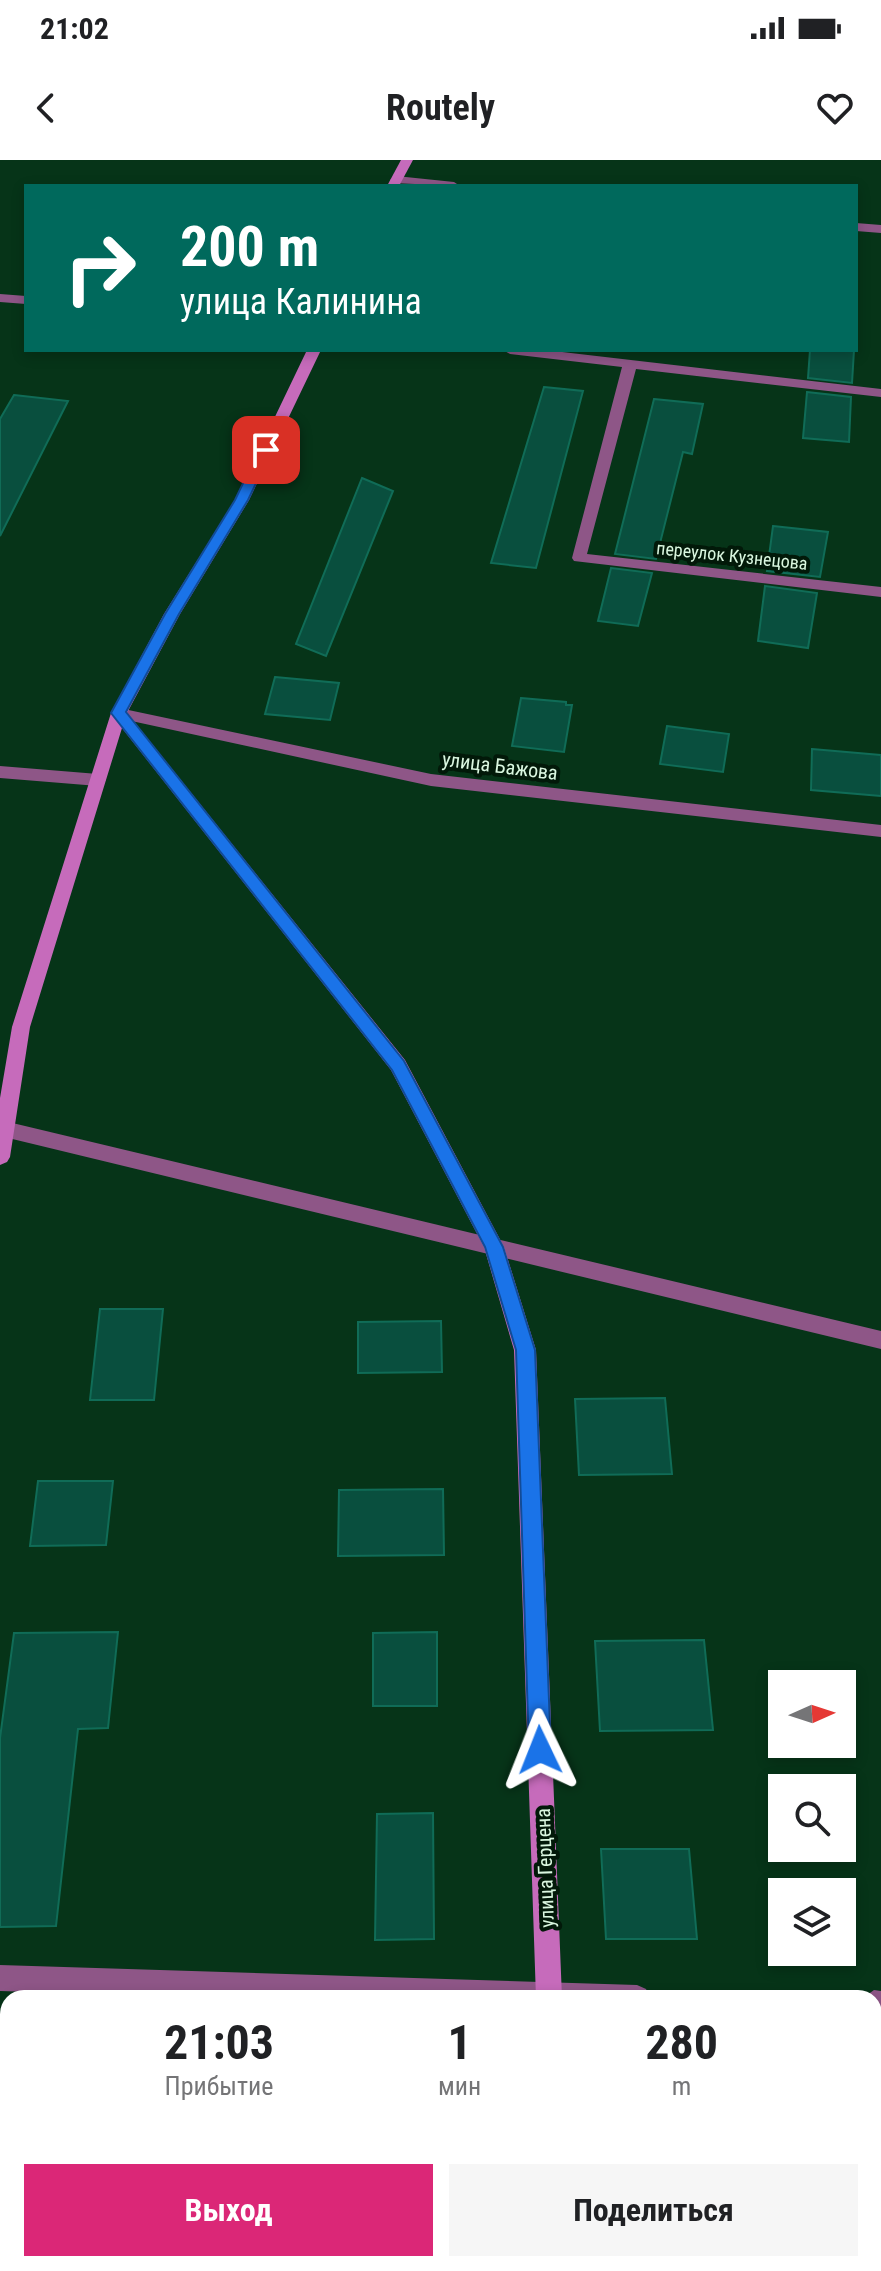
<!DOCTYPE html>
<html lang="ru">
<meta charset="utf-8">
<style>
body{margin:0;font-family:"Roboto Condensed",sans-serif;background:#f6f6f6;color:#202124;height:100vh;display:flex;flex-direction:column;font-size:30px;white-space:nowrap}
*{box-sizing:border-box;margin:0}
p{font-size:26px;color:#757577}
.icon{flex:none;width:44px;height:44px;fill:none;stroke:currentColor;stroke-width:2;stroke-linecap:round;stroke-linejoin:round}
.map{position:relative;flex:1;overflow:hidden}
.details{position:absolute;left:0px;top:1830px;width:882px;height:282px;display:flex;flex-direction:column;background:#fff;border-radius:24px 24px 0 0;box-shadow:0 4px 12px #0003}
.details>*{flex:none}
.top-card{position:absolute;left:24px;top:24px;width:834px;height:168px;border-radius:0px;box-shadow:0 4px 12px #0003;background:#00695c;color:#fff;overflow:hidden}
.needle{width:52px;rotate:87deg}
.controls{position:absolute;left:768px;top:1510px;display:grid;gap:16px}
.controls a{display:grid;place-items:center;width:88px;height:88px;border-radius:0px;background:#fff;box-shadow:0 4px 12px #0003;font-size:40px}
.pin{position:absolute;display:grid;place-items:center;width:68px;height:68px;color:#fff;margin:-34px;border-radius:16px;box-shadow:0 4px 12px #0006}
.me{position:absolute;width:88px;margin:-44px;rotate:358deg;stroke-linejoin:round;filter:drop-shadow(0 0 6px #0008)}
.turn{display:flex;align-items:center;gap:28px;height:168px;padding:0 24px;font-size:36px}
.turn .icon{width:104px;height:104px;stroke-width:2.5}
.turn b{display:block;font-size:56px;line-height:68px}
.eta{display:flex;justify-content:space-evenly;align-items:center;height:136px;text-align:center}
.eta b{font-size:48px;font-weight:700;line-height:56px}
.button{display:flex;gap:16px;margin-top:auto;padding:16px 24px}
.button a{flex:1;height:92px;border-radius:0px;background:#db2777;color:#fff;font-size:32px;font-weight:700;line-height:92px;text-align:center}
.button a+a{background:#f6f6f6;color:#202124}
.status{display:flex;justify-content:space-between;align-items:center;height:56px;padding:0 40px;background:#fff;direction:ltr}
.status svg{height:22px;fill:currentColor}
header{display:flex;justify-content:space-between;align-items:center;height:104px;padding:0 24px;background:#fff;font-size:36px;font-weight:700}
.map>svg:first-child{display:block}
.building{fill:#094f3e;stroke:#106c57;stroke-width:2}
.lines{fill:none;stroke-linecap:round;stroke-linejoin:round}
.street{fill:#8e5687;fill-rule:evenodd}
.secondary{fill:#c66bbb;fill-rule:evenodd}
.route{fill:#1a73e8;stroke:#114b97;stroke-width:2}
.labels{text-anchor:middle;stroke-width:8;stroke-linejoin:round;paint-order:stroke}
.far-street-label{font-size:18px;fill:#daf7e0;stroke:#021909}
.street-label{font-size:20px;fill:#daf7e0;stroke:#021909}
</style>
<div class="status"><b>21:02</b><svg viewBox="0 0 49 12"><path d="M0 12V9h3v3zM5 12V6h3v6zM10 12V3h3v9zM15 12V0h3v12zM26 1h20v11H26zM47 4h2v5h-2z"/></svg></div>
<header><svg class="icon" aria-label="back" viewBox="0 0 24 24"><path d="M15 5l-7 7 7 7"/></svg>Routely<svg class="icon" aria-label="heart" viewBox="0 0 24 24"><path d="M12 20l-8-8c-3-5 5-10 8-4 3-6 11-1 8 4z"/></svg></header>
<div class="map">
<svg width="881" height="2111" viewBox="0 0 881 2111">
<rect width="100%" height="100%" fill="#063418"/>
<g class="building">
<path d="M 810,190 L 854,190 L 852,223 L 808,218 Z"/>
<path d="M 544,227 L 583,231 L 536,408 L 491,403 Z"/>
<path d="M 807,232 L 851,237 L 849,282 L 803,278 Z"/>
<path d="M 14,235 L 68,241 L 0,376 L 0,259 Z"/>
<path d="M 654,239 L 703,244 L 692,294 L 683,292 L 656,399 L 615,394 Z"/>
<path d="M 362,318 L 393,331 L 326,496 L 296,484 Z"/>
<path d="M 773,366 L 828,372 L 820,417 L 767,411 Z"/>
<path d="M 611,408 L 652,413 L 638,466 L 598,461 Z"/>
<path d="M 765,426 L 817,433 L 808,488 L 758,481 Z"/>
<path d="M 275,517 L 339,523 L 330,560 L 265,554 Z"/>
<path d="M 521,538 L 566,542 L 566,545 L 572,545 L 564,592 L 512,586 Z"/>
<path d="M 667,566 L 729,574 L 723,612 L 660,604 Z"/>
<path d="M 812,589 L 881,595 L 881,636 L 811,630 Z"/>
<path d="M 100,1149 L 163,1149 L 154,1240 L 90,1240 Z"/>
<path d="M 441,1161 L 442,1212 L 358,1213 L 358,1162 Z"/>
<path d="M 665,1238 L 672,1314 L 579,1315 L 575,1239 Z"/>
<path d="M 38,1321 L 113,1321 L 106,1385 L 30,1386 Z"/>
<path d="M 443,1329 L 444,1395 L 338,1396 L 339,1330 Z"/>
<path d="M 118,1472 L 108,1568 L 78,1569 L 56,1766 L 0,1767 L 0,1578 L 14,1473 Z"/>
<path d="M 437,1472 L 437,1546 L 373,1546 L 373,1473 Z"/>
<path d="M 704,1480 L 713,1570 L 600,1571 L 595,1481 Z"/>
<path d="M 433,1653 L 434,1779 L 375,1780 L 377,1654 Z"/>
<path d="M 601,1689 L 689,1689 L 697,1779 L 606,1779 Z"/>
</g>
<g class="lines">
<g class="street">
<path d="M 396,16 L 454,22 L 460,26 L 392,23 L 390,20 Z"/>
<path d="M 856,63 L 881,65 L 881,73 L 856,71 Z"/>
<path d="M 0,134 L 26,136 L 26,144 L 0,142 Z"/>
<path d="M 503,190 L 545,190 L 881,229 L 881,237 L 636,209 L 587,394 L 881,427 L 881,437 L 574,401 L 572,398 L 622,207 L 510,194 Z"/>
<path d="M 119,548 L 431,614 L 881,665 L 881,677 L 431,626 L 113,557 L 113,549 Z"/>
<path d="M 0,606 L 98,614 L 106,620 L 98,626 L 0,618 Z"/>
<path d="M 0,960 L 881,1171 L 881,1189 L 0,976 Z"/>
<path d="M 0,1805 L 637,1825 L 646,1829 L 650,1838 L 224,1838 L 0,1831 Z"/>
<path d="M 874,1830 L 881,1831 L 881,1857 L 874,1856 L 874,1838 L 863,1838 Z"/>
</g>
<g class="secondary">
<path d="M 401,0 L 413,0 L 399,26 L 387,26 Z"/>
<path d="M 307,190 L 321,190 L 249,340 L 180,454 L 127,553 L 405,900 L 504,1087 L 536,1190 L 562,1838 L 536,1838 L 514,1190 L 484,1087 L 391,910 L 122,568 L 30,867 L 10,997 L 7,1002 L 0,1005 L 0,938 L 12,867 L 111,553 L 164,454 L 235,340 Z"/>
<path d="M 545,2104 L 573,2104 L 574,2111 L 546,2111 Z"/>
</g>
</g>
<path class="route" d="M 266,286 L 272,290 L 248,340 L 179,454 L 126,552 L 404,901 L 503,1087 L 535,1190 L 551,1590 L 548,1598 L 540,1601 L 532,1598 L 529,1590 L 516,1190 L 485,1087 L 392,910 L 111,553 L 165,454 L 235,340 L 259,290 Z"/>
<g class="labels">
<g class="far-street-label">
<text transform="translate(732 396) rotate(6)" y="6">переулок Кузнецова</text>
</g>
<g class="street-label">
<text transform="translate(500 606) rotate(7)" y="7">улица Бажова</text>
<text transform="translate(545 1708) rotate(-92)" y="7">улица Герцена</text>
</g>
</g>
</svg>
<div class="controls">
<a><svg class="needle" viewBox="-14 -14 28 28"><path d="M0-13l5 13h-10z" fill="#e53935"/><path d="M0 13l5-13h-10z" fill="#757577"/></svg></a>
<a><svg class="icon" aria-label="search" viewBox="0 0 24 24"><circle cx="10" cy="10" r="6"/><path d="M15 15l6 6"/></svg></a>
<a><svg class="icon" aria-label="layers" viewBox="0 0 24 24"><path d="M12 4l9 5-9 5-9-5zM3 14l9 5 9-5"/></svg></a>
</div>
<div class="pin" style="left:266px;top:290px;background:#d93025"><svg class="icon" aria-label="arrive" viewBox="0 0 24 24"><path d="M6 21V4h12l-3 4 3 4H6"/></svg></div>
<svg class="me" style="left:540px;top:1590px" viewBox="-20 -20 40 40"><path d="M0-17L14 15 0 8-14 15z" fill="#1a73e8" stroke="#fff" stroke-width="4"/></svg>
<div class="top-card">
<div class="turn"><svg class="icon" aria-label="right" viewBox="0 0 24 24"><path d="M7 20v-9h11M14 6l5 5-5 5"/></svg><div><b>200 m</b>улица Калинина</div></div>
</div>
<section class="details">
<div class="eta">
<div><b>21:03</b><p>Прибытие</p></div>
<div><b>1</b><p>мин</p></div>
<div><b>280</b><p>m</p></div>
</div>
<div class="button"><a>Выход</a><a>Поделиться</a></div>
</section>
</div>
